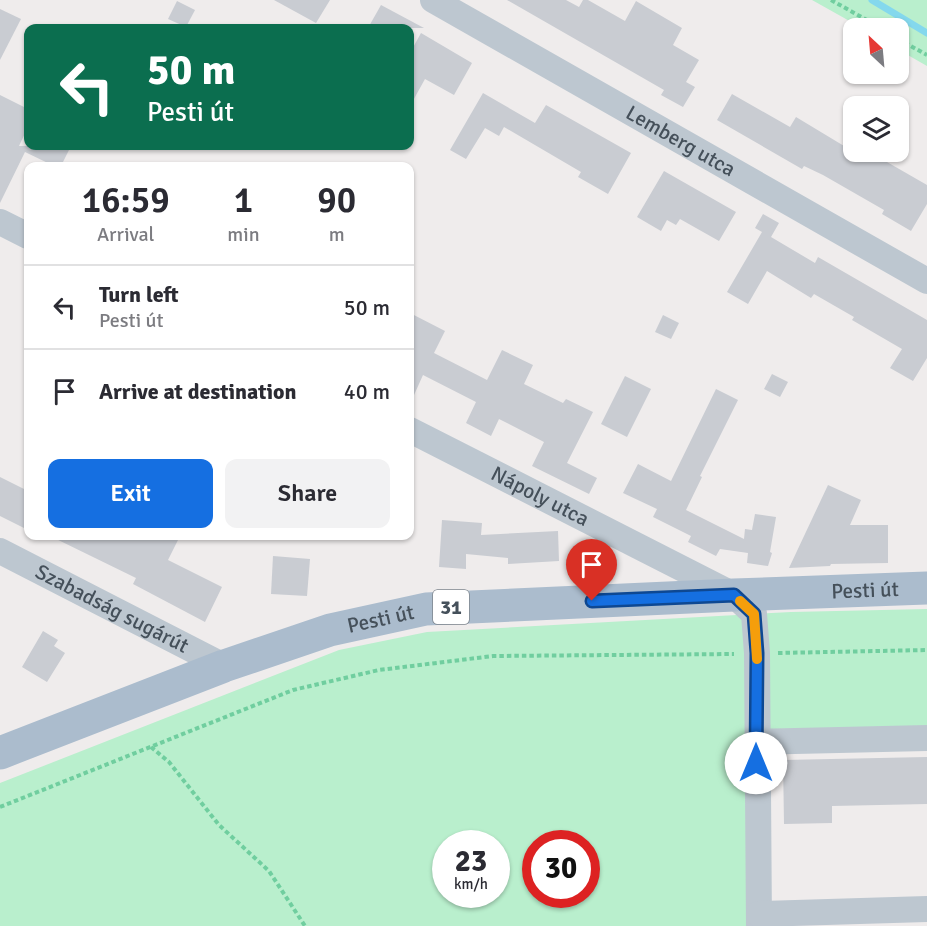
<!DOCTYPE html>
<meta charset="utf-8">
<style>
body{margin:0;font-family:Signika,sans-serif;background:#f2f2f3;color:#2b2b33;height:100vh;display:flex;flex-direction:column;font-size:22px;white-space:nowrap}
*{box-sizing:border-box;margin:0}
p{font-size:20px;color:#7c7c81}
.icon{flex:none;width:33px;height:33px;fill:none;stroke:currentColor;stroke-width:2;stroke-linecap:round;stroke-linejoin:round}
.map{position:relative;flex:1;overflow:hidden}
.panel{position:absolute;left:24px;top:162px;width:390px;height:378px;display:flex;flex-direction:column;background:#fff;border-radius:12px;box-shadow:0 2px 4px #0004}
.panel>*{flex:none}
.top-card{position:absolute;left:24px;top:24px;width:390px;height:126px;border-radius:12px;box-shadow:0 2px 4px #0004;background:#0b6e4f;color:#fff;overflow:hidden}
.needle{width:39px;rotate:334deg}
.buttons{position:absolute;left:843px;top:18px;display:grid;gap:12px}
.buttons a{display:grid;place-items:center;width:66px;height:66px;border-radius:12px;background:#fff;box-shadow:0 2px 4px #0004;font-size:30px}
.speed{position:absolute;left:432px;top:830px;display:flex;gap:12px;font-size:30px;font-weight:700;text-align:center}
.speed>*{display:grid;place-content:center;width:78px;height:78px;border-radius:50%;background:#fff;box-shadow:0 2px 4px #0004;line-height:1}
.speed small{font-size:15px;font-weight:400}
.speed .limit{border:9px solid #d22;background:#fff;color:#111}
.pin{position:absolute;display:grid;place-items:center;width:51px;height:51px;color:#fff;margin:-62px -26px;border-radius:50% 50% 50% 0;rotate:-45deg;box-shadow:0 0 6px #0007}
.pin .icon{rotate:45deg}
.me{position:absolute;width:66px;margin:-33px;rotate:0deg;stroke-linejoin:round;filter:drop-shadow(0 0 4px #0008)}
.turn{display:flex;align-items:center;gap:21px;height:126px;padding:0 24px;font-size:27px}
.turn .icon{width:78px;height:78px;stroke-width:2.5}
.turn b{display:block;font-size:42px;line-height:51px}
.eta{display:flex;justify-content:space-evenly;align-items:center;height:102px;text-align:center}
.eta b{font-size:36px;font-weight:600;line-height:42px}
.action{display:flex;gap:12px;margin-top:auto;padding:12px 24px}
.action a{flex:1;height:69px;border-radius:12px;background:#156fe1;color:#fff;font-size:24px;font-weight:600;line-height:69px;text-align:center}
.action a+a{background:#f2f2f3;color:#2b2b33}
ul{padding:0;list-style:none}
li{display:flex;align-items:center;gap:18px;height:84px;padding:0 24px;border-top:2px solid #e1e1e2}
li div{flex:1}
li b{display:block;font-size:22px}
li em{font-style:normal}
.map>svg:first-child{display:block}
.green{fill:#b9efcd;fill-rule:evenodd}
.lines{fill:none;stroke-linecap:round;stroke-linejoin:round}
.stream{stroke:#84d8ed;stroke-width:7}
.building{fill:#c9ccd2}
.path{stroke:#70ce9f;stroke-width:4;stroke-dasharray:4.5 3;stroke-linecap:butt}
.minor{stroke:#bdc7d0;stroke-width:26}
.major{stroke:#abbccd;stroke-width:33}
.route-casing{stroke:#0e4892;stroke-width:15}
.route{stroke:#156fe1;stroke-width:10}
.slow{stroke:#f59e0b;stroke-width:10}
.labels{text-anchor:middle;stroke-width:4.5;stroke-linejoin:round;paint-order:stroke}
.shield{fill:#fff;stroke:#7d848c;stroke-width:1.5}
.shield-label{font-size:20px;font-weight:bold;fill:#45505a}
.street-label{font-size:21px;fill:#45505a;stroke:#fff}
</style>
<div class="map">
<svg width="927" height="926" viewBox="0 0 927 926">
<rect width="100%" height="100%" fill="#efecec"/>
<g class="green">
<path d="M 812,0 L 927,0 L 927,66 L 899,50 L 898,28 L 862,28 Z"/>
<path d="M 927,609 L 927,738 L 756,742 L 759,926 L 0,926 L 0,783 L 339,650 L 427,632 L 791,612 ZM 446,843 L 496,843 L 496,894 L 446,894 ZM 536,843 L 586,843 L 586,894 L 536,894 Z"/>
</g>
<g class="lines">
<path class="stream" d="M 872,0 L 927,33"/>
</g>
<g class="building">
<path d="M 274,0 L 330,0 L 316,23 Z"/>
<path d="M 507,0 L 566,0 L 579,7 L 583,0 L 588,0 L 625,21 L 636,1 L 682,28 L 673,45 L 699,60 L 686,82 L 695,87 L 683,107 L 661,95 L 664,90 Z"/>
<path d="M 177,1 L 195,10 L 186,27 L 168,19 Z"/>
<path d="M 381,5 L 424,28 L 368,28 Z"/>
<path d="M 0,9 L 21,19 L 0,60 Z"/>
<path d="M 421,33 L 472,63 L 454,95 L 425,79 L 410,106 L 410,53 Z"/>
<path d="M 483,93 L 535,123 L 546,105 L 631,153 L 608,194 L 578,177 L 581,172 L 504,127 L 499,136 L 485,128 L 466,159 L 450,150 Z"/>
<path d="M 732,94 L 790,127 L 796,117 L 854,152 L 884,152 L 880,158 L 927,185 L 927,204 L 911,231 L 882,214 L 884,210 L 823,175 L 804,166 L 802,169 L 717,120 Z"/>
<path d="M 0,95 L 28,109 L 28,127 L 19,146 L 71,146 L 61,166 L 54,166 L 25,152 L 0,203 Z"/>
<path d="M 664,171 L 736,212 L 719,241 L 680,219 L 676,225 L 667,220 L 661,231 L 637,217 Z"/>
<path d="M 763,214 L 779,223 L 771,237 L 815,263 L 818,257 L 927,320 L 927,358 L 913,381 L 890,368 L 902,349 L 852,320 L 854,317 L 814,294 L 811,298 L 767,271 L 748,304 L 727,292 L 762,232 L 755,228 Z"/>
<path d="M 410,313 L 445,331 L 434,353 L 487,380 L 502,350 L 533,365 L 524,384 L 563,403 L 566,399 L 593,412 L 567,463 L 597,478 L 589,494 L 532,466 L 544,442 L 499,419 L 491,436 L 466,423 L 476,402 L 423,375 L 410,404 Z"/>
<path d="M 663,315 L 679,323 L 671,339 L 655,332 Z"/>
<path d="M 772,374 L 788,382 L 780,397 L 764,389 Z"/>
<path d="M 625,376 L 651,389 L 627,437 L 601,424 Z"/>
<path d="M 716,389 L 738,400 L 700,476 L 702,477 L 686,510 L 744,539 L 745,529 L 752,530 L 755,514 L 776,517 L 770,552 L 772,553 L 768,566 L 747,563 L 748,553 L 720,549 L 716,556 L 688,542 L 691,536 L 653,517 L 657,509 L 623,493 L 638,464 L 671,481 Z"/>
<path d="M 0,477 L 28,491 L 28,530 L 0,516 Z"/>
<path d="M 828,485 L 861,500 L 850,525 L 888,525 L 888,563 L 831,564 L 830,566 L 789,568 Z"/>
<path d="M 442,520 L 482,523 L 481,535 L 558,531 L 559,561 L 508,564 L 508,558 L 466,554 L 466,569 L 439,567 Z"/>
<path d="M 50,536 L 180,536 L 168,560 L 222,587 L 205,622 L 133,584 L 136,578 Z"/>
<path d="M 273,556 L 310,559 L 307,596 L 271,594 Z"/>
<path d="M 43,631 L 58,640 L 54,646 L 65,653 L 47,682 L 22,667 Z"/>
<path d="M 927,757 L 927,804 L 832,806 L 832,823 L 784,824 L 783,760 Z"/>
</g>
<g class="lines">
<g class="path">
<path d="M 831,0 L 881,28"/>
<path d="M 898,39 L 927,55"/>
<path d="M 778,653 L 927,650"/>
<path d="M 151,747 L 169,762 L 219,825 L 269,871 L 305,926"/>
<path d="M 0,807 L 293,690 L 379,670 L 493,656 L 734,654"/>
</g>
<g class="minor">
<path id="s1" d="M 433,0 L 927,281"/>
<path d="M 0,222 L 28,236"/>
<path id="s2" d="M 410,430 L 734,595 L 754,614 L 757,653 L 759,926"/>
<path id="s3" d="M 0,551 L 224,666"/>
<path d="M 756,742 L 927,738"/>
<path d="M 759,914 L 927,909"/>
</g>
<path class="major" id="s4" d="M 0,753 L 224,666 L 330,630 L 426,609 L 734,595 L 927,588"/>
</g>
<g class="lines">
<defs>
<path id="route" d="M 592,601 L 734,595 L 754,614 L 757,653 L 756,763"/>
</defs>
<use href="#route" class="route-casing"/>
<use href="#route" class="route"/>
<path class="slow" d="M 740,601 L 754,614 L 757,659"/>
</g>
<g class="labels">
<rect class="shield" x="433" y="590" width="36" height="34" rx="4.5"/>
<g class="shield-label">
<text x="451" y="614">31</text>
</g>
<g class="street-label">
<text dy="7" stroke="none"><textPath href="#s1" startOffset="285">Lemberg utca</textPath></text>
<text dy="7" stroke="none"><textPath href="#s2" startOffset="146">Nápoly utca</textPath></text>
<text dy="7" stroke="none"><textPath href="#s4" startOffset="890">Pesti út</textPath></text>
<text dy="7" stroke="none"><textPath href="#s3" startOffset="126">Szabadság sugárút</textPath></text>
<text dy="7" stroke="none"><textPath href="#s4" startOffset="404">Pesti út</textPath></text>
</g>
</g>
</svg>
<div class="buttons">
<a><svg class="needle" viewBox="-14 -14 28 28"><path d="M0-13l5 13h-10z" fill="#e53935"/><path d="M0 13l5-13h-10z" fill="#7c7c81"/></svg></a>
<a><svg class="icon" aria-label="layers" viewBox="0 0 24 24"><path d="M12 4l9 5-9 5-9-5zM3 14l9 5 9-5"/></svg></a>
</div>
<div class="speed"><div>23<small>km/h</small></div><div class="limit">30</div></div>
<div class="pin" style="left:592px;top:601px;background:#d93025"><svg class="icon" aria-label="arrive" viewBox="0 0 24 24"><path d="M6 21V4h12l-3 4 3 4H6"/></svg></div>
<svg class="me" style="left:756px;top:763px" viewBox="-20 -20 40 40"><circle r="19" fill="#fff"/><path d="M0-13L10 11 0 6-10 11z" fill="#156fe1"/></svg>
<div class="top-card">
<div class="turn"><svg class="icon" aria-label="left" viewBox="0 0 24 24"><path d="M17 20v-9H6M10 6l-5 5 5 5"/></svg><div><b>50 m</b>Pesti út</div></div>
</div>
<section class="panel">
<div class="eta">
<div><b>16:59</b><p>Arrival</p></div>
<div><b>1</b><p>min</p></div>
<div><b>90</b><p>m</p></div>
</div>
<ul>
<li><svg class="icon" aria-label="left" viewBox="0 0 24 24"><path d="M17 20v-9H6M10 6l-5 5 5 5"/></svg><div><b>Turn left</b><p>Pesti út</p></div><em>50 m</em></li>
<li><svg class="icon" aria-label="arrive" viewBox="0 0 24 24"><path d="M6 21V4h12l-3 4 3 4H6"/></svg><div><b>Arrive at destination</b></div><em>40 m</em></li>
</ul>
<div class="action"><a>Exit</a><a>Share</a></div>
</section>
</div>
